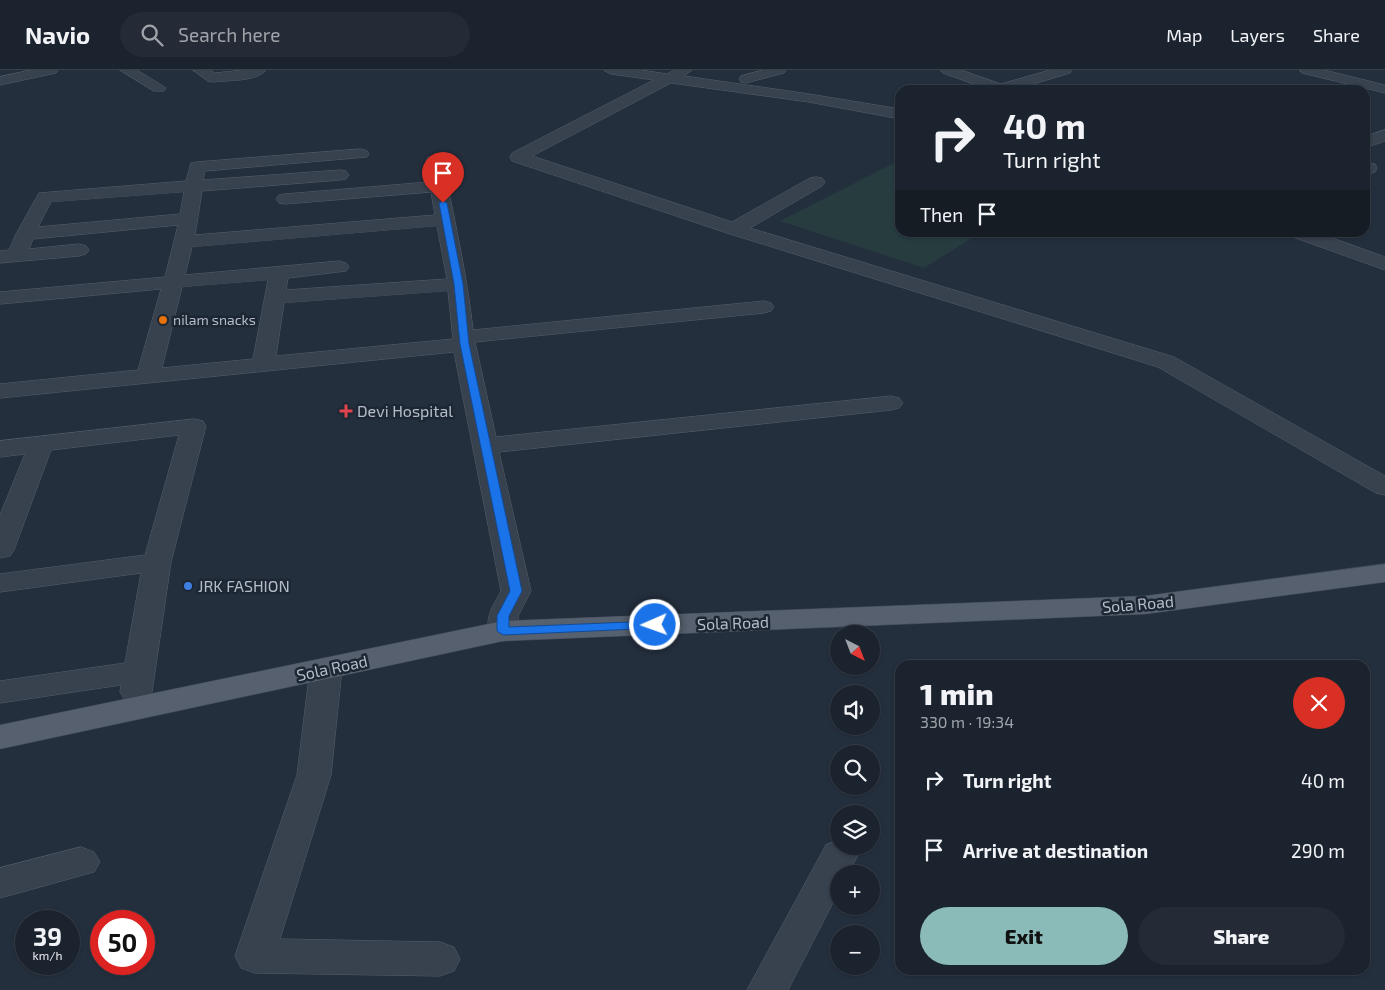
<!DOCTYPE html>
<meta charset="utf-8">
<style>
body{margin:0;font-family:"Exo 2",sans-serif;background:#242b36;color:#f1f3f6;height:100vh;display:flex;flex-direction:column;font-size:19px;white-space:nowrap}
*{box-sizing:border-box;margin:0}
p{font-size:16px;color:#a0a4aa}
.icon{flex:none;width:28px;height:28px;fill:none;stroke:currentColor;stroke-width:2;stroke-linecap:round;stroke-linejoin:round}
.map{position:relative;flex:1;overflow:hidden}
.drawer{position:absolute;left:895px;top:590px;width:475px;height:315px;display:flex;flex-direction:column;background:#1b232e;border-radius:15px;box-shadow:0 1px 4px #0004,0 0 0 1px #39404a}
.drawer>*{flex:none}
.guide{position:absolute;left:895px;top:15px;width:475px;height:152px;border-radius:15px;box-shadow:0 1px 4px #0004,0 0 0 1px #39404a;background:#1b232e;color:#f1f3f6;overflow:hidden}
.needle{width:32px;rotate:138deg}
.tools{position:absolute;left:830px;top:555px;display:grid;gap:10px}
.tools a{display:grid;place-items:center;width:50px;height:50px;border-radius:50%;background:#1b232e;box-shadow:0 1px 4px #0004,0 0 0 1px #39404a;font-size:25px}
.speed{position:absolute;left:15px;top:840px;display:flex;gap:10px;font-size:25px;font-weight:700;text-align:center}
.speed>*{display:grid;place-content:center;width:65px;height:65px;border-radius:50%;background:#1b232e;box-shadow:0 1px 4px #0004,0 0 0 1px #39404a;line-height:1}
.speed small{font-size:12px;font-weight:400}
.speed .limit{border:8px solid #d22;background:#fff;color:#111}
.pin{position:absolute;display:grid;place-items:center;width:42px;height:42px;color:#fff;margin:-51px -21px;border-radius:50% 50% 50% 0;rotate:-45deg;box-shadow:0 0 5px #0007}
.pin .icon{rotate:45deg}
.me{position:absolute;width:55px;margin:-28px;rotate:268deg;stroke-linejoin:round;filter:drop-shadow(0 0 4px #0008)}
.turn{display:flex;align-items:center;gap:18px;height:105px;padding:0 25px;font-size:22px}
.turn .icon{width:65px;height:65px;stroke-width:2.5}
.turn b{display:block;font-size:35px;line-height:42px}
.then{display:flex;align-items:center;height:48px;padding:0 25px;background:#0003;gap:10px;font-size:19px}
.round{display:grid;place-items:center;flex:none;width:52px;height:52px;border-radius:26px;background:#242b36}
.summary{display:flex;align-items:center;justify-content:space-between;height:85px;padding:0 25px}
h1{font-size:30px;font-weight:800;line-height:38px}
.action{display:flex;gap:10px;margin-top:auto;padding:10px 25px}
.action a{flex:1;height:58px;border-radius:30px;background:#8bbbb9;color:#111;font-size:20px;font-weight:800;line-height:58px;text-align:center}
.action a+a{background:#242b36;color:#f1f3f6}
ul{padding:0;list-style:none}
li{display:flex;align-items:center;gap:15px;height:70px;padding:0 25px}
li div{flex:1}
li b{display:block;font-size:19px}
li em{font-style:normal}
header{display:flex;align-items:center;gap:30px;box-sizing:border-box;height:70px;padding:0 25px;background:#1b232e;border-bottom:1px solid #39404a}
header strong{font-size:24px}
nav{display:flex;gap:28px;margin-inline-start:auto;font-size:18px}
.search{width:350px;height:45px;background:#242b36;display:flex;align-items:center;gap:12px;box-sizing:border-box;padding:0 18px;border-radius:28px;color:#a0a4aa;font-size:19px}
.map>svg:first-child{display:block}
.green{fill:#263c3f}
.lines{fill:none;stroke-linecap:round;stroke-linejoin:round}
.minor-casing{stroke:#565f6c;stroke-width:1}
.major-casing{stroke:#414a57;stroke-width:1}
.minor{fill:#38414e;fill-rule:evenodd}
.major{fill:#56606e;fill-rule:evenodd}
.route{fill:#1a73e8;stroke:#114b97}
.food-dot{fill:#e8710a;stroke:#1d2633;stroke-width:2}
.health-dot{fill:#e0444e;stroke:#1d2633;stroke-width:2}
.shop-dot{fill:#3f7fe0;stroke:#1d2633;stroke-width:2}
.labels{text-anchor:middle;stroke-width:5;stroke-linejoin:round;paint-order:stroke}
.far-poi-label{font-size:14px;fill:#b4bcc9;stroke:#1d2633;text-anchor:start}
.poi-label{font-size:16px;fill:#b4bcc9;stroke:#1d2633;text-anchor:start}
.street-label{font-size:16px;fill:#b4bcc9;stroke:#1d2633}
</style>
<header>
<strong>Navio</strong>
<div class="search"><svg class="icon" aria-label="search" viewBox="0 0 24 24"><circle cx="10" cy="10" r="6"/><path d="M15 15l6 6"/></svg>Search here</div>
<nav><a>Map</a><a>Layers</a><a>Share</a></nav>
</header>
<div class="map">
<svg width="1385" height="920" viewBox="0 0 1385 920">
<rect width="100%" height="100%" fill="#242f3e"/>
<path class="green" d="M 900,90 L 900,162 L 980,163 L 924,198 L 780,151 Z"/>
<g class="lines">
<defs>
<g id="minor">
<path d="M 31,0 L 58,0 L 56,3 L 0,15 L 0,7 Z"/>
<path d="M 120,0 L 137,0 L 166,18 L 164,21 L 154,21 Z"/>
<path d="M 193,0 L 210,0 L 215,3 L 243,0 L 266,0 C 256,12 228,10 213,12 L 208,11 Z"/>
<path d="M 604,0 L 641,0 L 667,4 L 674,0 L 692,0 L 684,6 L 809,24 L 900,39 L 900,49 L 809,32 L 671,13 L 532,86 L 732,152 L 810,108 L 816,107 L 822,108 L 825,112 L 822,116 L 750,158 L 1174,287 L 1385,406 L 1385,425 L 1376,423 L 1158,297 L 727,163 L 512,91 L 510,87 L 512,83 L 654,10 L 611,4 Z"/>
<path d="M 763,0 L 786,0 L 784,3 L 746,13 L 741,12 L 739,9 L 741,6 Z"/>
<path d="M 941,0 L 961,0 L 1001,14 L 1050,0 L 1072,0 L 1070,3 L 1013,20 L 990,20 L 943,3 Z"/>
<path d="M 1300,0 L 1324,0 L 1385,15 L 1385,23 L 1302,3 Z"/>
<path d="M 1385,60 L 1385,71 L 1365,78 L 1365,67 Z"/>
<path d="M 361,79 L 367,81 L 369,84 L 367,87 L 205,101 L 203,110 L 340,100 L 346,101 L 349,105 L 346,109 L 340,110 L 202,121 L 195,165 L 435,145 L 431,122 L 285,134 L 279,133 L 276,129 L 279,125 L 285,124 L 429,112 L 426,91 L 428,87 L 440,87 C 447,98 448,116 450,127 C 459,171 468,215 473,260 L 764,231 L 771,233 L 774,237 L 771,241 L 764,243 L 475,272 L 496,367 L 891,326 L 899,328 L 903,333 L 899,338 L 891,340 L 499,382 L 531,521 L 518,546 L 518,561 L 514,568 L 503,571 L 492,568 C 482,551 493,536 501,521 L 454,282 L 0,328 L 0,314 L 138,300 L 161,219 L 0,234 L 0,222 L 165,207 L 178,155 L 33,169 L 29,179 L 79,174 L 86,176 L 89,180 L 86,184 L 79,186 L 0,193 L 0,181 L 9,180 L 16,164 L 39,123 L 186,111 L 191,93 L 197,92 ZM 184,122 L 180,144 L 38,157 L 51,132 ZM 437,156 L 447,209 L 286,220 L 288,208 L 346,201 L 349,197 L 346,193 L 339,191 L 185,205 L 192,177 ZM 268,210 L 253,289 L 162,298 L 182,217 ZM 448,221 L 453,269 L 276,286 L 284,233 Z"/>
<path d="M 1369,93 L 1375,94 L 1377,98 L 1375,102 L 1365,105 L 1365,94 Z"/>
<path d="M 1288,162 L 1316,162 L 1385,187 L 1385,200 L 1290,166 Z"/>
<path d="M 194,349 L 203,351 L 206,356 L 171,492 L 152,622 L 147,630 L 136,633 L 125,630 L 120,622 L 121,615 L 0,633 L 0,611 L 125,593 L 141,503 L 0,522 L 0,504 L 145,485 L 179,365 L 51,380 L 14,480 L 10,486 L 0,488 L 0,445 L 25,384 L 0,387 L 0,371 Z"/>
<path d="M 326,588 L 337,591 L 342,599 L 331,705 L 280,869 L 440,872 L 454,877 L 460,889 L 454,901 L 440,906 L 255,903 L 241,898 L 235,886 L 297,705 L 310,599 L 315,591 Z"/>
<path d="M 839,770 L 839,776 L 853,776 L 858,785 L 848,804 L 839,804 L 839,821 L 788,920 L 747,920 L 826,775 Z"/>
<path d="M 81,777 L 94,782 L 100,792 L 94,802 L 0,828 L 0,798 Z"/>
</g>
<path id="major" d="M 1385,494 L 1385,512 L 1145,544 L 503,571 L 0,679 L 0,655 L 503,551 L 1145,526 Z"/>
</defs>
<use href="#minor" class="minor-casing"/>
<use href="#major" class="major-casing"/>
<use href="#minor" class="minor"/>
<use href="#major" class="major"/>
</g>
<path class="route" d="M 443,131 L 447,133 L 463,214 L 469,274 L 522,521 L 509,546 L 509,557 L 655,551 L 661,555 L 659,558 L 503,565 L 497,561 L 497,546 L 510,521 L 460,274 L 454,214 L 439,133 Z"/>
<circle class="food-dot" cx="163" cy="250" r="5"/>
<path class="health-dot" d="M343.5 333.5h5v5h5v5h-5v5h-5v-5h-5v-5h5z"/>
<circle class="shop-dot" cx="188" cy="516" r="5"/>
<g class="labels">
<g class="far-poi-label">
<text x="173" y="255">nilam snacks</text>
</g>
<g class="poi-label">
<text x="357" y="347">Devi Hospital</text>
<text x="198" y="522">JRK FASHION</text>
</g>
<g class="street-label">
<text transform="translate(1138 534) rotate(-5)" y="6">Sola Road</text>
<text transform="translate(733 553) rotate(-2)" y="6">Sola Road</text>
<text transform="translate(332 598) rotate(-12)" y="6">Sola Road</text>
</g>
</g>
</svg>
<div class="tools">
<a><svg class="needle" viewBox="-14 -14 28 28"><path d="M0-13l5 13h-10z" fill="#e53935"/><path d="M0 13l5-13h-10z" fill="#a0a4aa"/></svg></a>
<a><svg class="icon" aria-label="sound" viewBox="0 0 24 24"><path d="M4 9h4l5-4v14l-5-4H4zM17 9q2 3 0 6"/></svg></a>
<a><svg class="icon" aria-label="search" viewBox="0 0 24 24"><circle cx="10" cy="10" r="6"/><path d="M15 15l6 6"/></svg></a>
<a><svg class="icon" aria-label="layers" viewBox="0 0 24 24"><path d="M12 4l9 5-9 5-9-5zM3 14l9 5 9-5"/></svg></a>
<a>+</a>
<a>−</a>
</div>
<div class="speed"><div>39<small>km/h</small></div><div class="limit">50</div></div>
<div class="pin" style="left:443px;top:133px;background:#d93025"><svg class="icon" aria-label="arrive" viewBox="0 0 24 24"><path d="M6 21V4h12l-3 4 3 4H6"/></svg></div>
<svg class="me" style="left:655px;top:555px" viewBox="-20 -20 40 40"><circle r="17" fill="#1a73e8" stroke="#fff" stroke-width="3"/><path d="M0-11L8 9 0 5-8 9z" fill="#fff"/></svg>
<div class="guide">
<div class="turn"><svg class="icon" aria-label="right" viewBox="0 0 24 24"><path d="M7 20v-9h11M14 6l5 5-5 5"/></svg><div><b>40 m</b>Turn right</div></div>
<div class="then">Then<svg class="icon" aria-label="arrive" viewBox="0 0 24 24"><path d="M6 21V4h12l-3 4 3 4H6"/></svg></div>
</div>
<section class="drawer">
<div class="summary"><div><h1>1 min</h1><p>330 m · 19:34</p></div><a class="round" style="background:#d93025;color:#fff"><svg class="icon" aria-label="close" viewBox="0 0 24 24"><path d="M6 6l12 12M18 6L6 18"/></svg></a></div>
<ul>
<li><svg class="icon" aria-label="right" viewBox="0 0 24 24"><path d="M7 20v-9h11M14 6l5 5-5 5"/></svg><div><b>Turn right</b></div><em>40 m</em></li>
<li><svg class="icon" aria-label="arrive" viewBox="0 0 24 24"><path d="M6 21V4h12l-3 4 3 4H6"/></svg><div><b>Arrive at destination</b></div><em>290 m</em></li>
</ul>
<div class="action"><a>Exit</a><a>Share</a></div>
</section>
</div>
